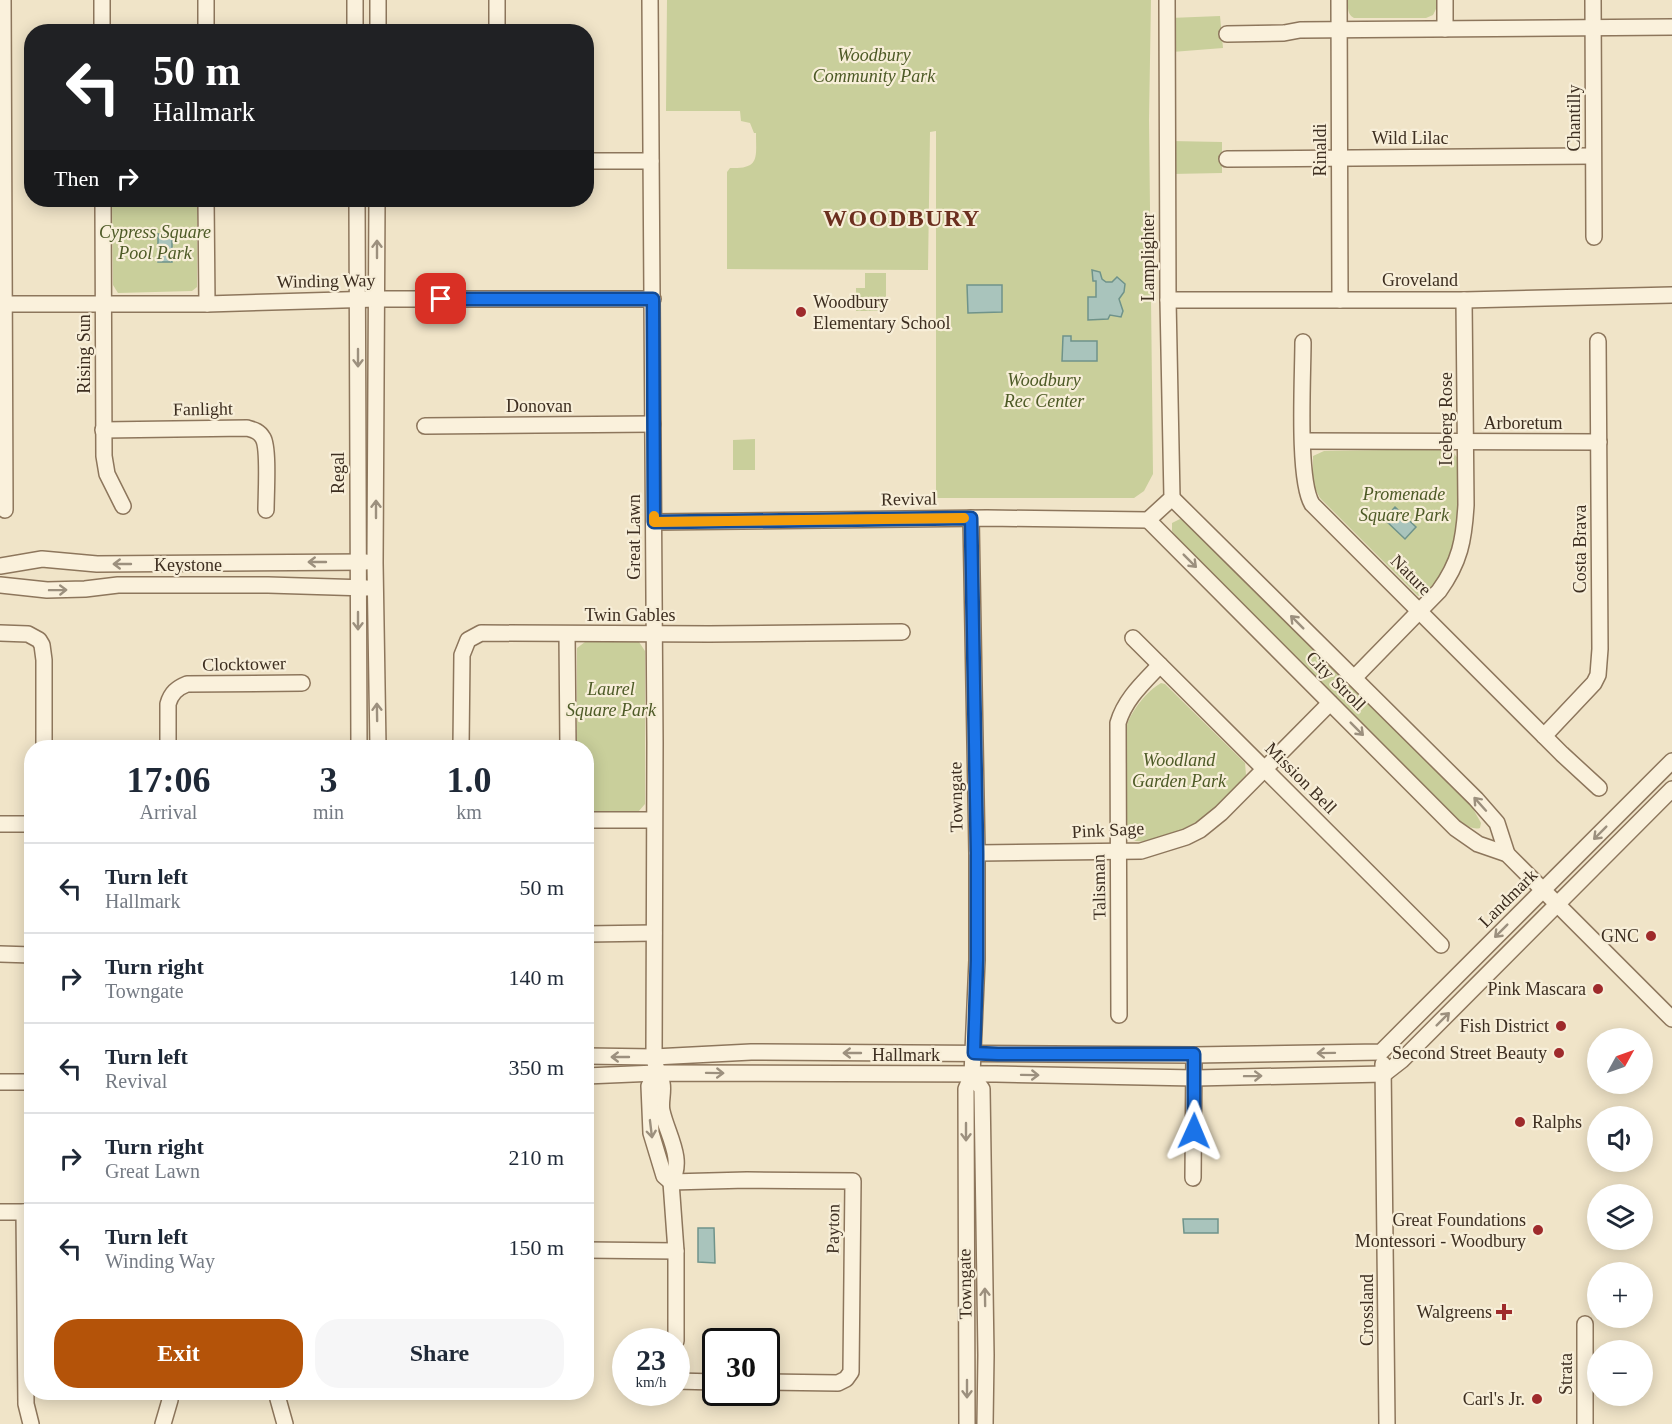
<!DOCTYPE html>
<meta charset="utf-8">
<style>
body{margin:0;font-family:Georgia,serif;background:#f6f6f7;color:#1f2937;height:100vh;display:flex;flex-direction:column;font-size:22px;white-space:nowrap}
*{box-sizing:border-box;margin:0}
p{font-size:20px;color:#747a83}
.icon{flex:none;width:33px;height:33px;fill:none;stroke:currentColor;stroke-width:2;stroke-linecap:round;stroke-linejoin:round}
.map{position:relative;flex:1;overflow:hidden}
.sheet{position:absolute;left:24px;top:740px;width:570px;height:660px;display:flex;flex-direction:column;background:#fff;border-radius:24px;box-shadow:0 3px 15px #0003}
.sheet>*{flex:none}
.hud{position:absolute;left:24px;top:24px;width:570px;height:183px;border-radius:24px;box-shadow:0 3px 15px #0003;background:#202124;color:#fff;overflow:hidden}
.needle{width:39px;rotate:50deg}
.controls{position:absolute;left:1587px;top:1028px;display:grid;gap:12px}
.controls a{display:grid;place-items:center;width:66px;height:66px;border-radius:50%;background:#fff;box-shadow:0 3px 15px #0003;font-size:30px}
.speed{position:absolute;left:612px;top:1328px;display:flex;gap:12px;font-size:30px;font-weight:700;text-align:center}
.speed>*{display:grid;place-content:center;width:78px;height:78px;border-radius:50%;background:#fff;box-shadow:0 3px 15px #0003;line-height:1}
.speed small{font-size:15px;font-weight:400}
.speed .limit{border:3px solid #111;border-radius:9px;background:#fff;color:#111}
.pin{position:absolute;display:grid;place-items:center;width:51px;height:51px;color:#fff;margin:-26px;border-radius:12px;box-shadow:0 3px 9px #0006}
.me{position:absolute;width:66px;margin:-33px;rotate:1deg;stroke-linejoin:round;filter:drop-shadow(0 0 4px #0008)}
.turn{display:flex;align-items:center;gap:21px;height:126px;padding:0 30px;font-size:27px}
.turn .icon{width:78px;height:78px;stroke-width:2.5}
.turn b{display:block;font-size:42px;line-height:51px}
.then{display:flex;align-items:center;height:57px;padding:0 30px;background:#0003;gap:12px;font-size:22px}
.eta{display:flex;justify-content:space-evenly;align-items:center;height:102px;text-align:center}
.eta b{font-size:36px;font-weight:700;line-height:42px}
.button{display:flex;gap:12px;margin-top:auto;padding:12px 30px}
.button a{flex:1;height:69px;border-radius:24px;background:#b45309;color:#fff;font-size:24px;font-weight:700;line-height:69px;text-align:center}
.button a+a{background:#f6f6f7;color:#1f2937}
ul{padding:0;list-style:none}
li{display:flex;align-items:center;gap:18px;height:90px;padding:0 30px;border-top:2px solid #e0e1e3}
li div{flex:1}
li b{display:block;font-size:22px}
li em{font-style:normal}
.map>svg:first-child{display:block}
.green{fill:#c9cf9b}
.water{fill:#a9c4bc;stroke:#6f938a;stroke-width:1.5}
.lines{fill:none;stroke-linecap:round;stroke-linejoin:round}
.minor-casing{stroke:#8d765c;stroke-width:18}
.minor{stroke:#faf1dc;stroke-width:15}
.oneway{stroke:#9c907e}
.route-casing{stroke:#114b97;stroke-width:15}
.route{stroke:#1a73e8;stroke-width:10}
.slow{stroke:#f59e0b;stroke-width:10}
.poi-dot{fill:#9e2a2b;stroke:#f7eed8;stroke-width:2}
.labels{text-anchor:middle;stroke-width:4.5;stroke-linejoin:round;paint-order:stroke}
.park-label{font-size:18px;font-style:italic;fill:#4d5a26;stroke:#f7eed8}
.street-label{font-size:18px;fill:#3d2e20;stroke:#f7eed8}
.poi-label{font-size:18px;fill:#3d2e20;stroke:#f7eed8;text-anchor:end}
.district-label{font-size:24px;font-weight:bold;letter-spacing:1.5px;fill:#6b2e1e;stroke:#f7eed8}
</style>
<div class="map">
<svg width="1672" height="1424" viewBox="0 0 1672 1424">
<rect width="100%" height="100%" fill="#f0e4c8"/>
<g class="green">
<path d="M 667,0 L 1151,0 L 1149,120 L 1153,474 L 1144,491 L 1134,498 L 936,498 L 936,131 L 930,132 L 928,270 L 727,269 L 727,172 L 730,168 C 760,169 756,158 756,133 L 754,133 L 750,123 L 741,121 L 740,111 L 666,111 Z"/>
<path d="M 1348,0 L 1436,0 L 1436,9 L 1433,15 L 1426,18 L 1354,18 C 1347,14 1348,8 1348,0 Z"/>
<path d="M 1220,16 L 1223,48 L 1172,52 L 1170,18 Z"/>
<path d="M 1171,141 L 1222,142 L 1222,173 L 1172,174 Z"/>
<path d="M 112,200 L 197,200 L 197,287 L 192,291 L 118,293 L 113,285 Z"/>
<path d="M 865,273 L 886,273 L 886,311 L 856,311 L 856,288 L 865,288 Z"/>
<path d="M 755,439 L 755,470 L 733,470 L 733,440 Z"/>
<path d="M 1448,449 L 1453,452 L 1459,460 C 1459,503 1464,550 1433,585 C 1428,590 1425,594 1418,596 L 1320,498 L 1313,485 L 1313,456 L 1324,451 Z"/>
<path d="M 1180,519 L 1186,521 L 1471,805 L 1481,823 L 1480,828 C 1470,831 1459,820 1452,814 L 1188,552 L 1172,531 L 1172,523 Z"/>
<path d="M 585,642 L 639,642 L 645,651 L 645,804 L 638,812 L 587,812 L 586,747 L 577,747 L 577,648 Z"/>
<path d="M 1161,683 L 1165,684 L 1245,763 L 1246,775 C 1233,789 1221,804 1207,815 C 1193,826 1137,854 1126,835 L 1127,725 C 1132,710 1147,691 1161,683 Z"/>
</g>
<g class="water">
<rect x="158" y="234" width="14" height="28"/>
<path d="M 1092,270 L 1100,272 L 1102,279 L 1106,282 L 1112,282 L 1117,277 L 1125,284 L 1124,292 L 1119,299 L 1123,311 L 1121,317 L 1110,315 L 1108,319 L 1088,320 L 1088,297 L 1096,297 L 1096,281 L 1093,281 Z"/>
<path d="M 967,285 L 1002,285 L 1002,312 L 968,313 Z"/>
<path d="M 1063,336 L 1071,336 L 1071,341 L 1097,341 L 1097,361 L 1062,361 Z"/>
<path d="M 1395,507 L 1416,527 L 1405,539 L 1384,519 Z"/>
<path d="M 1183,1219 L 1218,1219 L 1218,1233 L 1184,1233 Z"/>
<path d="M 698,1228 L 714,1228 L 715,1263 L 698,1262 Z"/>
</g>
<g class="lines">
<defs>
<g id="minor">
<path d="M 3,0 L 5,510"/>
<path d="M 102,0 L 102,32"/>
<path d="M 206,0 L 206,32"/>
<path d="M 355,0 L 355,32"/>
<path d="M 497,0 L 497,32"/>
<path d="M 650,0 L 655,743 L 654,1057 C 655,1067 659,1074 662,1083 C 664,1092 660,1102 662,1111 C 667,1134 685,1160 671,1182 L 676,1251 L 676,1341"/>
<path d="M 1339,0 L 1340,300"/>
<path d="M 1445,0 L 1445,29"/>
<path d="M 1593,0 L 1594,237"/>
<path d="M 378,32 L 378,0"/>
<path d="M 1227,34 L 1284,33 L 1300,30 L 1672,27"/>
<path d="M 1227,159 L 1593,156"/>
<path d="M 586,161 L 651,161"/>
<path d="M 103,200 L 104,456 L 107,474 L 123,506"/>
<path d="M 206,200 L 207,304"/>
<path d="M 357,200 L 359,747"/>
<path d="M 377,200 L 375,563 L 378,747"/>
<path d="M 1168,300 L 1464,300 L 1672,295"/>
<path d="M 0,304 L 207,304 L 377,299 L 653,299"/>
<path d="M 1303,342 C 1303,376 1297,479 1312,504 L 1562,754 L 1599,788"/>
<path d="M 425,426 L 653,424"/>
<path d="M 103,430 L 247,428 C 254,430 259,431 263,438 C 269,448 266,495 266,510"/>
<path d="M 1304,441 L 1599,442"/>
<path d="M 1172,498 L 1476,799 L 1497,823 L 1507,854"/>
<path d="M 1148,520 L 1455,828 L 1478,844 L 1507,854 L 1672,1019"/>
<path d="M 654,522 L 987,518 L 1148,520 L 1172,498 L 1168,300 L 1167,0"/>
<path d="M 0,566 L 42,559 L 97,564 L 366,562"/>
<path d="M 0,585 L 47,590 L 85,589 L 118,585 L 268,585 L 367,588"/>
<path d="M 0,633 L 28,634 L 39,640 L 42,645 L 44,660 L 44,747"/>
<path d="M 567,634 L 568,747"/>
<path d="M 1133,638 L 1441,945"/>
<path d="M 1354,678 L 1439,591 C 1460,562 1464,540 1466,505 L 1464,300"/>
<path d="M 1544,736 L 1594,683 L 1598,675 L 1600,649 L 1598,341"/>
<path d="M 168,747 L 168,704 C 171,693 177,688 187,684 L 302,683"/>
<path d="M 461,747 L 462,655 L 468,640 L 481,633 L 709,634 L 902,632"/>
<path d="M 586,820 L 654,820"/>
<path d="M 0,824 L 32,824"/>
<path d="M 977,853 L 1141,851 L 1186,837 L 1200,830 L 1221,813 L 1330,703"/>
<path d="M 586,934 L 654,933"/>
<path d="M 0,954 L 32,955"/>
<path d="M 1119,1015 L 1118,723 C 1125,699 1143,683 1160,665"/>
<path d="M 586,1056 L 654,1057 L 751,1052 L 1194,1055 L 1381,1052 L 1672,761"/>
<path d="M 1383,1064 L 1387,1424"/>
<path d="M 656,1073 L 649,1086 L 651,1133 L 664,1176 L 671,1182 L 747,1180 L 853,1181 L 851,1372 L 846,1379 L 838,1383 L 766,1382"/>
<path d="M 972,1075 L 982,1089 L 986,1355 L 985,1424"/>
<path d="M 586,1076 L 656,1073 L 996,1074 L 1195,1078 L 1384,1074 L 1402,1060 L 1672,789"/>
<path d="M 0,1082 L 32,1082"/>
<path d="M 1193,1178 L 1194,1055"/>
<path d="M 0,1212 L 32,1212"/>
<path d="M 24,1212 L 26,1404 L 31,1424"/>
<path d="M 586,1250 L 676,1251"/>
<path d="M 676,1381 L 716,1382"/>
<path d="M 278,1392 L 278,1399 L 285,1424"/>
<path d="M 163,1424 L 170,1400 L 170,1392"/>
<path d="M 967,1424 L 966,1089 L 972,1075 L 977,960 L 977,853 L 971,518"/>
<path d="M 1585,1424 L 1585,1324"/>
</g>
</defs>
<use href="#minor" class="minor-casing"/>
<use href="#minor" class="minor"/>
</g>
<defs><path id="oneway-shaft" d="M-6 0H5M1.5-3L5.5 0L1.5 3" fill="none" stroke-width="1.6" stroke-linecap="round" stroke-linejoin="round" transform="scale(1.5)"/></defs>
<g class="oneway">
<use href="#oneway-shaft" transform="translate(377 249) rotate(-90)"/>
<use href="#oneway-shaft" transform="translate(358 358) rotate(90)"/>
<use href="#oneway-shaft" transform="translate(376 509) rotate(-90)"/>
<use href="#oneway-shaft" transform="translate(1190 561) rotate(45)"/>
<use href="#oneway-shaft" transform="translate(317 562) rotate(180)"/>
<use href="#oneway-shaft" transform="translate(122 564) rotate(180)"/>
<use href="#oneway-shaft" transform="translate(58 590) rotate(-1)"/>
<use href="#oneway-shaft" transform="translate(358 621) rotate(90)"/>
<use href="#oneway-shaft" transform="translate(1297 622) rotate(-135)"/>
<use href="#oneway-shaft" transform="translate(377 712) rotate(-91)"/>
<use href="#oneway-shaft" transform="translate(1357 729) rotate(45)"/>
<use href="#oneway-shaft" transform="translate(1480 804) rotate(-132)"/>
<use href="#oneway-shaft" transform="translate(1600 833) rotate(135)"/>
<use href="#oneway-shaft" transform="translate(1501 931) rotate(135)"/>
<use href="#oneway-shaft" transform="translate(1443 1019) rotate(-45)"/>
<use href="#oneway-shaft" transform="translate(852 1053) rotate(-180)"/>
<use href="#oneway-shaft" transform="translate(1326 1053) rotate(179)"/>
<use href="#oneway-shaft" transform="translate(620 1057) rotate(-180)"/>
<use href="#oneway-shaft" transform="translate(715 1073) rotate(1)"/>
<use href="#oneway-shaft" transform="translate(1030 1075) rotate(1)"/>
<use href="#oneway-shaft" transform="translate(1253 1076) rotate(-1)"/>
<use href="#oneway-shaft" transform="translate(651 1129) rotate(83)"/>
<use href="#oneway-shaft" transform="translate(966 1132) rotate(90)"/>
<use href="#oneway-shaft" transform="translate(985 1297) rotate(-91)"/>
<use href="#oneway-shaft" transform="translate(967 1389) rotate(90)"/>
</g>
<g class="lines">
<defs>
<path id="route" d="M 441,299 L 653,299 L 654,522 L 971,518 L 977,853 L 977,960 L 974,1053 L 998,1054 L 1194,1054 L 1194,1131"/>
</defs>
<use href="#route" class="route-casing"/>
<use href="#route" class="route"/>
<path class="slow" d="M 654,516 L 654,522 L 964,518"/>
</g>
<g class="poi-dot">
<circle cx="801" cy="312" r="6"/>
<circle cx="1651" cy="936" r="6"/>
<circle cx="1598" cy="989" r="6"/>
<circle cx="1561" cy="1026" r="6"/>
<circle cx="1559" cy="1053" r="6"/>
<circle cx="1520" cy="1122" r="6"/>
<circle cx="1538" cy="1230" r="6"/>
<path d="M1501 1303h6v6h6v6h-6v6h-6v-6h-6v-6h6z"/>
<circle cx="1537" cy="1399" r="6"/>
</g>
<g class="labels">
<g class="park-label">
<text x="874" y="61">Woodbury<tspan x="874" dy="21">Community Park</tspan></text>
<text x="155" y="238">Cypress Square<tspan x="155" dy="21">Pool Park</tspan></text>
<text x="1044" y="386">Woodbury<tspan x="1044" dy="21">Rec Center</tspan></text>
<text x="1404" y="500">Promenade<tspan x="1404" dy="21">Square Park</tspan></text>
<text x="611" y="695">Laurel<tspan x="611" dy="21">Square Park</tspan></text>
<text x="1179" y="766">Woodland<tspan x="1179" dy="21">Garden Park</tspan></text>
</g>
<g class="street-label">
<text transform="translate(1574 118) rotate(-90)" y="6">Chantilly</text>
<text x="1410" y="144">Wild Lilac</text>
<text transform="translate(1320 150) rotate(-90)" y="6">Rinaldi</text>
<text transform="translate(1148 257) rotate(-90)" y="6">Lamplighter</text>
<text x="1420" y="286">Groveland</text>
<text transform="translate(326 281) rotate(-1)" y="6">Winding Way</text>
<text transform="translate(84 354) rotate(-90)" y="6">Rising Sun</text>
<text x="539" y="412">Donovan</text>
<text transform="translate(203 409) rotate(-1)" y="6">Fanlight</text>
<text transform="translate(1446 419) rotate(-90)" y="6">Iceberg Rose</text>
<text x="1523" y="429">Arboretum</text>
<text transform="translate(338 473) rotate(-90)" y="6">Regal</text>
<text transform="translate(909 499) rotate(-1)" y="6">Revival</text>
<text transform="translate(634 537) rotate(-90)" y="6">Great Lawn</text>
<text transform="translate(1580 549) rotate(-90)" y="6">Costa Brava</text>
<text x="188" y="571">Keystone</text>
<text transform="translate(1411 575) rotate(45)" y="6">Nature</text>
<text x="630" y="621">Twin Gables</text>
<text transform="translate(244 664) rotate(-1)" y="6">Clocktower</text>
<text transform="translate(1336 681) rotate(45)" y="6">City Stroll</text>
<text transform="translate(1301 778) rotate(45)" y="6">Mission Bell</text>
<text transform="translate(956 797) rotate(-91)" y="6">Towngate</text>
<text transform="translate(1108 830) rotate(-3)" y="6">Pink Sage</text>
<text transform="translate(1099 887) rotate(-91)" y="6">Talisman</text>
<text transform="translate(1508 898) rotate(-45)" y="6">Landmark</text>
<text x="906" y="1061">Hallmark</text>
<text transform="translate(833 1229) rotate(-89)" y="6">Payton</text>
<text transform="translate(965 1284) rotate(-91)" y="6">Towngate</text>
<text transform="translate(1367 1310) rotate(-90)" y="6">Crossland</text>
<text transform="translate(1566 1374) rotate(-90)" y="6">Strata</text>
</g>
<g class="poi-label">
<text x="813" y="308" text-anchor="start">Woodbury<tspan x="813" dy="21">Elementary School</tspan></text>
<text x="1639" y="942">GNC</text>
<text x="1586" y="995">Pink Mascara</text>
<text x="1549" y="1032">Fish District</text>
<text x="1547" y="1059">Second Street Beauty</text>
<text x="1532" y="1128" text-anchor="start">Ralphs</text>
<text x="1526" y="1226">Great Foundations<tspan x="1526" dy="21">Montessori - Woodbury</tspan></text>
<text x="1492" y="1318">Walgreens</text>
<text x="1525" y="1405">Carl's Jr.</text>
</g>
<g class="district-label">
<text x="902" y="226">WOODBURY</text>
</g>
</g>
</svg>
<div class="controls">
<a><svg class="needle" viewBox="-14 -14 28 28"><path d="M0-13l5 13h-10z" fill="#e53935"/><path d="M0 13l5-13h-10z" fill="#747a83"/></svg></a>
<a><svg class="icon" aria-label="sound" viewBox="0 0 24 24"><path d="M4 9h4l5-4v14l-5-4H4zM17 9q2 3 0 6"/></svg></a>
<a><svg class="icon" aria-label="layers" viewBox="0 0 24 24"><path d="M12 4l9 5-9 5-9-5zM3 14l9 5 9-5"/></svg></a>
<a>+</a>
<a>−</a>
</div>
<div class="speed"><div>23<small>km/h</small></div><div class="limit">30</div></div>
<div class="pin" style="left:441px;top:299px;background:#d93025"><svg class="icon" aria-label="arrive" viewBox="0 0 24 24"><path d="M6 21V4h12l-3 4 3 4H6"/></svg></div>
<svg class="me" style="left:1194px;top:1131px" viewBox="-20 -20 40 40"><path d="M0-17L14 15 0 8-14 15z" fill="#1a73e8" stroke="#fff" stroke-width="4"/></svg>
<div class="hud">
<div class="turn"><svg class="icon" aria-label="left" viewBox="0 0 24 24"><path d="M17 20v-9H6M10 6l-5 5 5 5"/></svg><div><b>50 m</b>Hallmark</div></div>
<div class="then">Then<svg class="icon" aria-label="right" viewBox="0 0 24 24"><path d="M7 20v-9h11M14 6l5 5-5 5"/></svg></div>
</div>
<section class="sheet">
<div class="eta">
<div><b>17:06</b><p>Arrival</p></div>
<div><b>3</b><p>min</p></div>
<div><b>1.0</b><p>km</p></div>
</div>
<ul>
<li><svg class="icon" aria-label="left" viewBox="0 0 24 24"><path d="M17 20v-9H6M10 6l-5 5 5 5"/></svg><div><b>Turn left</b><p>Hallmark</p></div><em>50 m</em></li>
<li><svg class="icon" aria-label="right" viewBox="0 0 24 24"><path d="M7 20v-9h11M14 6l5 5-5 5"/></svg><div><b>Turn right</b><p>Towngate</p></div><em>140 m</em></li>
<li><svg class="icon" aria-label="left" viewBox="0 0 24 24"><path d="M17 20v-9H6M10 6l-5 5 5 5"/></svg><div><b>Turn left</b><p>Revival</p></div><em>350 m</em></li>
<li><svg class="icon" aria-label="right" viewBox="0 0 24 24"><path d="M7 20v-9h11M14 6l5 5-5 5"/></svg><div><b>Turn right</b><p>Great Lawn</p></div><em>210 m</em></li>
<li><svg class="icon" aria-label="left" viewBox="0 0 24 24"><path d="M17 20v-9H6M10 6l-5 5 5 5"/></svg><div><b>Turn left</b><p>Winding Way</p></div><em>150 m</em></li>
</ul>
<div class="button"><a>Exit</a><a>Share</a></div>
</section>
</div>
